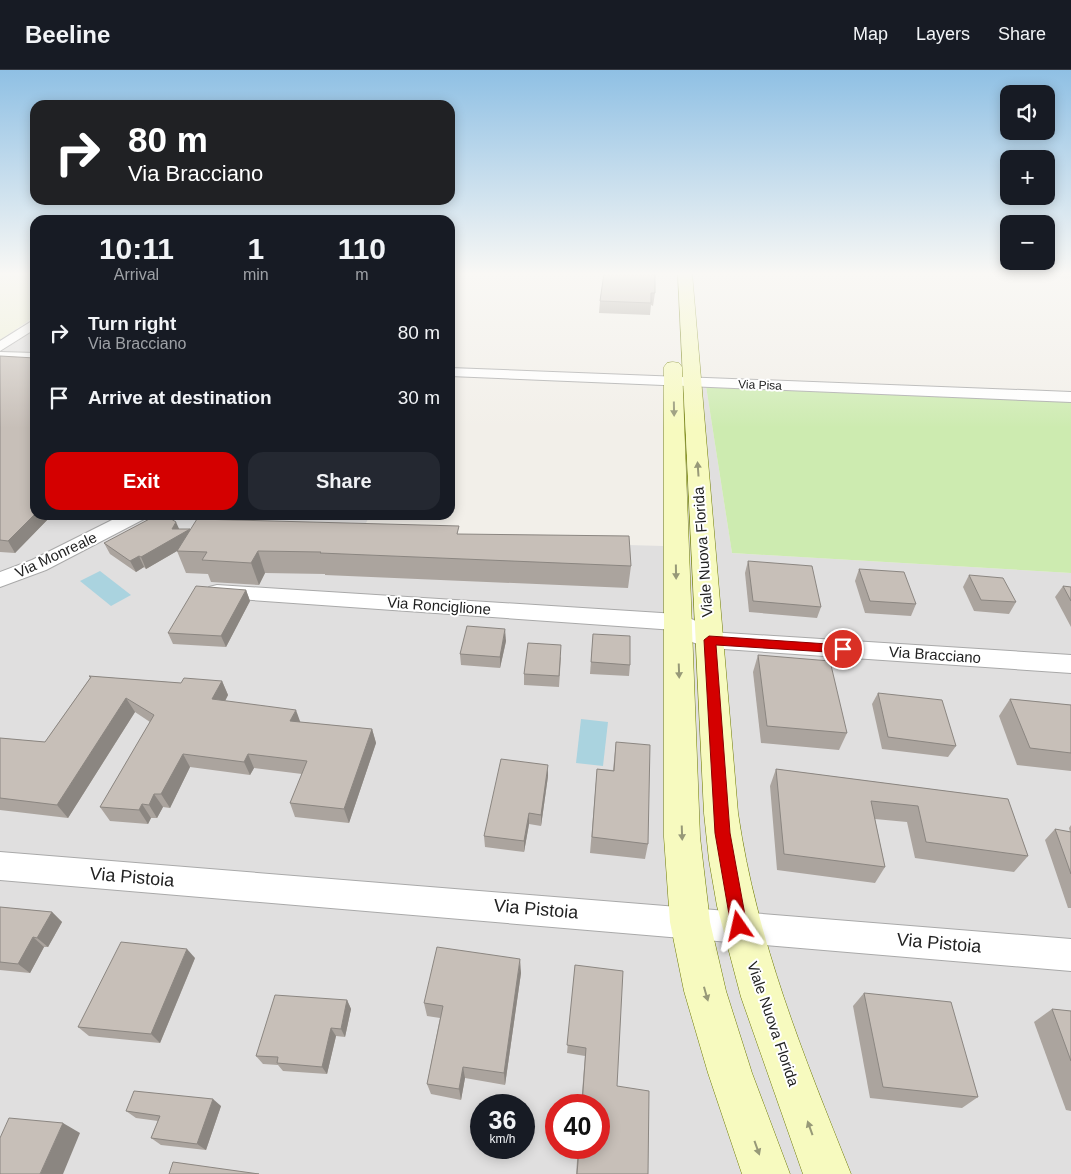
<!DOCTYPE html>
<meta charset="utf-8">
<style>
body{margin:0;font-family:Arial,sans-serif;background:#242831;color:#f1f3f6;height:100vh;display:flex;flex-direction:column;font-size:19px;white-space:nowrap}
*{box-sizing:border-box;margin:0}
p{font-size:16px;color:#9ea1a6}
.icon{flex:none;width:28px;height:28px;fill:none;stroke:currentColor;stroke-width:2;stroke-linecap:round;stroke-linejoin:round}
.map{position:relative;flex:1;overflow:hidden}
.side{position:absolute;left:30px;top:145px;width:425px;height:305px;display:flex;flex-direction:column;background:#171b24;border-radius:15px;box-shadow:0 2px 12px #0003}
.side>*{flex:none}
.guide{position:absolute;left:30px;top:30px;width:425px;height:105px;border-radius:15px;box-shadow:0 2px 12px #0003;background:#202124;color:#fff;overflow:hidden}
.controls{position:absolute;left:1000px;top:15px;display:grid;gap:10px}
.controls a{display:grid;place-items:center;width:55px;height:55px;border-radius:10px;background:#171b24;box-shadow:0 2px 12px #0003;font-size:25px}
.speed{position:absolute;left:470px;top:1024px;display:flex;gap:10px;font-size:25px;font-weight:700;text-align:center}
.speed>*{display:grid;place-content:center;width:65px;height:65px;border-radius:50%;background:#171b24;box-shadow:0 2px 12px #0003;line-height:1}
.speed small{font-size:12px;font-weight:400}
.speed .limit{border:8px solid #d22;background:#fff;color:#111}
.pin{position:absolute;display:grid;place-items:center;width:42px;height:42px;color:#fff;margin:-21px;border:2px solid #fff;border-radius:50%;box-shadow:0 1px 5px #0007}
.me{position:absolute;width:55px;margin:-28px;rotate:349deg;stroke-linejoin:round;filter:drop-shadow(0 0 4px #0008)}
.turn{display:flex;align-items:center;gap:18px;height:105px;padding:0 15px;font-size:22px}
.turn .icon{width:65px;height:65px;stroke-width:2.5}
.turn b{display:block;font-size:35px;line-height:42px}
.eta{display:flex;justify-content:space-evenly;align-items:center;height:85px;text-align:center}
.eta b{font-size:30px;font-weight:700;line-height:35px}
.action{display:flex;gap:10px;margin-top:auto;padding:10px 15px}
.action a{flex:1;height:58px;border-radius:15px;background:#d40000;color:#fff;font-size:20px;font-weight:700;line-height:58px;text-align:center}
.action a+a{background:#242831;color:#f1f3f6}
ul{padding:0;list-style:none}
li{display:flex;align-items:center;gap:15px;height:65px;padding:0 15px}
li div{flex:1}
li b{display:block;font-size:19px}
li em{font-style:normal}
header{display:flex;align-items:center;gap:30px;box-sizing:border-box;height:70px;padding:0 25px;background:#171b24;border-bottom:1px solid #363941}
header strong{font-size:24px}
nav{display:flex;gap:28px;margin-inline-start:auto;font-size:18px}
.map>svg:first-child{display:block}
.residential{fill:#e0dfdf;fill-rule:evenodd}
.farmland{fill:#eef0d5}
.grass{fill:#cdebb0}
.water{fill:#aad3df}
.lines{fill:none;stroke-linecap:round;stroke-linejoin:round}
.street-casing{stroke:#a9a9a9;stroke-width:2}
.secondary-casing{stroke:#707d05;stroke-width:1}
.street{fill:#fff;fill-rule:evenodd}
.secondary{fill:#f7fabf;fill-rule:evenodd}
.wall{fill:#aba49e}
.shaded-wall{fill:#8b8681}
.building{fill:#c7bfb8;stroke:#8b8681}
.oneway{fill:#979978}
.route{fill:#d40000;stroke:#8a0000}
.labels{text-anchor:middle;stroke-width:4;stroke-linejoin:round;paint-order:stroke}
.far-street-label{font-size:12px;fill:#222;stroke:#fff}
.street-label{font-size:15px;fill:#222;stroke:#fff}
.near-street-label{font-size:18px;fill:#222;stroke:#fff}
</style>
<header>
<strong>Beeline</strong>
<nav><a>Map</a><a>Layers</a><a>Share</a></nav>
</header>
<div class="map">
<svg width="1071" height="1104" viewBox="0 0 1071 1104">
<rect width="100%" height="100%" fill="#f2efe9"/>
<g class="residential">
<path d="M 989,203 L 1071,203 L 1071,208 L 992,206 Z"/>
<path d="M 16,259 L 35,260 L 35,445 L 370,445 L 359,467 L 663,476 L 665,316 L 706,316 L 732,483 L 1071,503 L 1071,1104 L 0,1104 L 0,270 ZM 481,1035 L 524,1035 L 524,1078 L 481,1078 ZM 556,1035 L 599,1035 L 599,1078 L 556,1078 Z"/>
</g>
<path class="farmland" d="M 0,203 L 35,203 L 35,246 L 0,270 Z"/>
<path class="grass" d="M 706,316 L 1071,331 L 1071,503 L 732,483 Z"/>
<g class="water">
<path d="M 100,501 L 131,525 L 111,536 L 80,511 Z"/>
<path d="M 581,649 L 608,652 L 603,696 L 576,693 Z"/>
</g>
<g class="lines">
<defs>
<g id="street">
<path d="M 35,249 L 35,259 L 0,281 L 0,271 Z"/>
<path d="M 0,282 L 35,283 L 35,291 L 0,290 Z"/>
<path d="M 450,298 L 1071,322 L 1071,332 L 450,306 Z"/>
<path d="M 122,445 L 147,445 L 144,449 L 46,500 L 0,517 L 0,502 L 32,490 Z"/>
<path d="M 217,515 L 677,544 L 694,550 L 710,562 L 1071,585 L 1071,603 L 709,578 L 692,572 L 675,560 L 209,527 L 206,522 L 209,517 Z"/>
<path d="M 0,782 L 1071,869 L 1071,901 L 0,810 Z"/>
</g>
<g id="secondary">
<path d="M 678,203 L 692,203 L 738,743 C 757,872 803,984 851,1104 L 803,1104 L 741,927 L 717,836 L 709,790 L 704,743 Z"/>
<path d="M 673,292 L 679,293 L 682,297 L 700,767 L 710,852 L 726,921 L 752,1003 L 790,1104 L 742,1104 L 708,1003 L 684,921 L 670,852 L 664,767 L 664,297 L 667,293 Z"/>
</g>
</defs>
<use href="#street" class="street-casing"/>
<use href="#secondary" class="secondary-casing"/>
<use href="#street" class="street"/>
<use href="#secondary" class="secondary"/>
</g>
<g class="wall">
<path d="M 604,203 L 655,223 L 653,236 L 651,235 L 650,245 L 599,243 L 600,231 Z"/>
<path d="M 0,286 L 35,445 L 95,445 L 92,448 L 52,445 L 15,483 L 0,482 Z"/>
<path d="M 179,459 L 459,464 L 631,496 L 628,518 L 325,505 L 325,504 L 265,503 L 259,515 L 211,512 L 208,504 L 186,503 L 177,481 L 146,499 L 144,497 L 136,502 L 110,484 L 104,473 Z"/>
<path d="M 748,491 L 821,537 L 817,548 L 749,542 L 745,503 Z"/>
<path d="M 859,499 L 916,534 L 911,546 L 865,543 L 855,511 Z"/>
<path d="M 969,505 L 1016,532 L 1009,544 L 974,541 L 963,517 Z"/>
<path d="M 1063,516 L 1071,517 L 1071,557 L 1055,527 Z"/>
<path d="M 246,520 L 250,531 L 226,577 L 173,574 L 168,563 Z"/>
<path d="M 593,564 L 630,595 L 629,606 L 590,604 Z"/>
<path d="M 506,571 L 500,598 L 461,595 L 460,584 Z"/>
<path d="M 758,585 L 847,663 L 839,680 L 761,673 L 753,602 Z"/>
<path d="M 561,587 L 559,617 L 524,615 L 524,604 Z"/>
<path d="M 89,606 L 181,613 L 222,611 L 228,625 L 225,631 L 300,652 L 372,659 L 376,673 L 349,753 L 295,747 L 290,733 L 302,704 L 254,698 L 250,705 L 190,697 L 170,738 L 163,737 L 157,748 L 151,748 L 148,754 L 110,751 L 100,737 L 150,652 L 135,642 L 68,748 L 0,740 L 0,668 L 45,672 L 90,608 Z"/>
<path d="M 878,623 L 956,676 L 948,687 L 882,679 L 872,634 Z"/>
<path d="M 1010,629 L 1071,635 L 1071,701 L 1017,695 L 999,646 Z"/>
<path d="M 616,672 L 648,774 L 645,789 L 590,783 L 597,699 L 613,700 Z"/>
<path d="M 776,699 L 1008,729 L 1028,786 L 1014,802 L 915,788 L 907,752 L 875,749 L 885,797 L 875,813 L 777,800 L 770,716 Z"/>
<path d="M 548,706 L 541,756 L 529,754 L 524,782 L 485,777 L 484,766 Z"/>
<path d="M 1071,755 L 1071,838 L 1068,838 L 1045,770 L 1055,759 L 1070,762 L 1069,758 Z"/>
<path d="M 0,837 L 52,842 L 62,852 L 48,877 L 44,877 L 30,903 L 0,900 Z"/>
<path d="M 195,888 L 160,973 L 89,966 L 78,957 Z"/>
<path d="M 575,895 L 617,1016 L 648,1104 L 576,1104 L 578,1078 L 599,1078 L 599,1035 L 581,1035 L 585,986 L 567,983 Z"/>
<path d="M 521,903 L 505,1015 L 465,1008 L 461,1030 L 431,1024 L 427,1014 L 440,948 L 427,946 L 424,933 Z"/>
<path d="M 864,923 L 978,1027 L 962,1038 L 870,1028 L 853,936 Z"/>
<path d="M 347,930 L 351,939 L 345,967 L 336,966 L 327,1004 L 283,1001 L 278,995 L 263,994 L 256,986 Z"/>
<path d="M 1052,939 L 1071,941 L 1071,1041 L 1066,1040 L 1034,952 Z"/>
<path d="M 221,1036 L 206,1080 L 161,1075 L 151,1068 L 158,1051 L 136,1048 L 126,1041 Z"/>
</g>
<g class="shaded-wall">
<path d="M 35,444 L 35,445 L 52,445 L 15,483 L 8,471 Z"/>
<path d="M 91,445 L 95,445 L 92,448 Z"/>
<path d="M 176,452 L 181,463 L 192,459 L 196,470 L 146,499 L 141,487 L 172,459 Z"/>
<path d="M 258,481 L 265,503 L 259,515 L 251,493 Z"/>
<path d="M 139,486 L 144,497 L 136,502 L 130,491 Z"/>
<path d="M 246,520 L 250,531 L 226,577 L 221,566 Z"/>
<path d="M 505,559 L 506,571 L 500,598 L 500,587 Z"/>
<path d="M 222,611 L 228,625 L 219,643 L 212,629 Z"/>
<path d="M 126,628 L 135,642 L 68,748 L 57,735 Z"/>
<path d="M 296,640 L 301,654 L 290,651 Z"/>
<path d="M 372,659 L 376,673 L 349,753 L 344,739 Z"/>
<path d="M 183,684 L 190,697 L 170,738 L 161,724 Z"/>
<path d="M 248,684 L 254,698 L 250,705 L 244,692 Z"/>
<path d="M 548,695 L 548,706 L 541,756 L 541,745 Z"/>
<path d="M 154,724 L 163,737 L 157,748 L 149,735 Z"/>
<path d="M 142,734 L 151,748 L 148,754 L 139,740 Z"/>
<path d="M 529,743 L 529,754 L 524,782 L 524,771 Z"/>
<path d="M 52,842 L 62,852 L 48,877 L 37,868 Z"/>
<path d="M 33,867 L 44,877 L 30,903 L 18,894 Z"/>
<path d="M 187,879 L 195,888 L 160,973 L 151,964 Z"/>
<path d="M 520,889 L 521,903 L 505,1015 L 504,1003 Z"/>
<path d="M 347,930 L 351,939 L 345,967 L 341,959 Z"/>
<path d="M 331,958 L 336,966 L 327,1004 L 322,997 Z"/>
<path d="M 463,997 L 465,1008 L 461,1030 L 459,1019 Z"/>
<path d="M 213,1029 L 221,1036 L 206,1080 L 197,1074 Z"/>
<path d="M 63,1053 L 80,1063 L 63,1104 L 40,1104 Z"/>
</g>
<g class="building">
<path d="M 604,203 L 655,203 L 655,223 L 651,223 L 651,233 L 600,231 Z"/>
<path d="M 0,286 L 35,288 L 35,444 L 8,471 L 0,470 Z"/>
<path d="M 157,445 L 165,445 L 176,452 L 172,459 L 190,459 L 141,487 L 139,486 L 130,491 L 104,473 Z"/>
<path d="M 197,449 L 459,456 L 457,464 L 629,466 L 631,496 L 320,483 L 321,482 L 258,481 L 251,493 L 202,490 L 207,482 L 177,481 Z"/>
<path d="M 748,491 L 812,496 L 821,537 L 753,531 Z"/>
<path d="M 859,499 L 904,502 L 916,534 L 870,531 Z"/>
<path d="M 969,505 L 1003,508 L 1016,532 L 981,530 Z"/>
<path d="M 196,516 L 246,520 L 221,566 L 168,563 Z"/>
<path d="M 1063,516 L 1071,517 L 1071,531 Z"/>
<path d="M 467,556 L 505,559 L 500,587 L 460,584 Z"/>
<path d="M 593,564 L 630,566 L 630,595 L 591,592 Z"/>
<path d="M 528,573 L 561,575 L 559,606 L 524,604 Z"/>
<path d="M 758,585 L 830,591 L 847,663 L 767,656 Z"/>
<path d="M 89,606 L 181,613 L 184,608 L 222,611 L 212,629 L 296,640 L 290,651 L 372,659 L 344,739 L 290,733 L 307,691 L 248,684 L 244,692 L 183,684 L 161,724 L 154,724 L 149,735 L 142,734 L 139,740 L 100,737 L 154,645 L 126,628 L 57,735 L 0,728 L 0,668 L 45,672 L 91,607 Z"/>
<path d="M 878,623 L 942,630 L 956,676 L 888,667 Z"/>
<path d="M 1010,629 L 1071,635 L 1071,683 L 1030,678 Z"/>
<path d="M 616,672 L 650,675 L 648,774 L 592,767 L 597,699 L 614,701 Z"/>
<path d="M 501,689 L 548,695 L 541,745 L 529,743 L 524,771 L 484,766 Z"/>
<path d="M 776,699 L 1008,729 L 1028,786 L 926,772 L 918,736 L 871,731 L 885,797 L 784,784 Z"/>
<path d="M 1055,759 L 1071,762 L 1071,804 Z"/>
<path d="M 0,837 L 52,842 L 37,868 L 33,867 L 18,894 L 0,892 Z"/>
<path d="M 121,872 L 187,879 L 151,964 L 78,957 Z"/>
<path d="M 437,877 L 520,889 L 504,1003 L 463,997 L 459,1019 L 427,1014 L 443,936 L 424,933 Z"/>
<path d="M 575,895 L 623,901 L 617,1016 L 649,1021 L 648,1104 L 577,1104 L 579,1078 L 599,1078 L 599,1035 L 582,1035 L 586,978 L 567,975 Z"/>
<path d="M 864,923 L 951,932 L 978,1027 L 883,1017 Z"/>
<path d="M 275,925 L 347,930 L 341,959 L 331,958 L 322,997 L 277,993 L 278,987 L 256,986 Z"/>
<path d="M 1052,939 L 1071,941 L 1071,991 Z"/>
<path d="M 134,1021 L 213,1029 L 197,1074 L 151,1068 L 160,1046 L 126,1041 Z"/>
<path d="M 9,1048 L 63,1053 L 40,1104 L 0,1104 L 0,1068 Z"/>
<path d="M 173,1092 L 259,1104 L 169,1104 Z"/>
</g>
<defs><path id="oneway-solid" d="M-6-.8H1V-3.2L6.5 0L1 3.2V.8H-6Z" transform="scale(1.25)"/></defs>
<g class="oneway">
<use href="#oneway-solid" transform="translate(674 339) rotate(89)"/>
<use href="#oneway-solid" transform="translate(698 399) rotate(-94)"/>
<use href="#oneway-solid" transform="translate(676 502) rotate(89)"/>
<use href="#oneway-solid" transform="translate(679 601) rotate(88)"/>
<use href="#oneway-solid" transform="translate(682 763) rotate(88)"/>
<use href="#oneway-solid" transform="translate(706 924) rotate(74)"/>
<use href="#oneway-solid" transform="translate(810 1058) rotate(-110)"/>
<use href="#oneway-solid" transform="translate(757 1078) rotate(70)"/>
</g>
<linearGradient id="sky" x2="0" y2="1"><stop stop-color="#8fc0e4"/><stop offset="0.57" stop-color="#f9f8f5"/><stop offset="1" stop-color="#f9f8f5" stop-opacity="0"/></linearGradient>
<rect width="1071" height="358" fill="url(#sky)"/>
<path class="route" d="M 709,566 L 843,575 L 849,579 L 843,583 L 716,575 L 730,763 L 747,856 L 745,862 L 739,864 L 733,862 L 731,856 L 715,763 L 704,570 Z"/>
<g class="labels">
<g class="far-street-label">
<text transform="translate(760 315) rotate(2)" y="4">Via Pisa</text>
</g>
<g class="street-label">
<text transform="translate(703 482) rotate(-94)" y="5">Viale Nuova Florida</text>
<text transform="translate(56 485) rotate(-25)" y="5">Via Monreale</text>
<text transform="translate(439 536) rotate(4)" y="5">Via Ronciglione</text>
<text transform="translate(935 585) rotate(4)" y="5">Via Bracciano</text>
<text transform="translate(773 954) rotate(71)" y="5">Viale Nuova Florida</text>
</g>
<g class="near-street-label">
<text transform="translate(132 807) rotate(5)" y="6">Via Pistoia</text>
<text transform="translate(536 839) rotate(5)" y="6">Via Pistoia</text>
<text transform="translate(939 873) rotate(5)" y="6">Via Pistoia</text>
</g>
</g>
</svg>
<div class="controls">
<a><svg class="icon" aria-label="sound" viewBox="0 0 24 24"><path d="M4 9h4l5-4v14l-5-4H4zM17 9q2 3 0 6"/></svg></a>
<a>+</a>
<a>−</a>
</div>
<div class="speed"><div>36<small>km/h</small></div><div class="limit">40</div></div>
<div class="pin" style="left:843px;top:579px;background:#d93025"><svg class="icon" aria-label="arrive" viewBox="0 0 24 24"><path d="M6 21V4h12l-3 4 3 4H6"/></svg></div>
<svg class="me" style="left:739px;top:856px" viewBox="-20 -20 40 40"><path d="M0-17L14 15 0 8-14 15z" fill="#d40000" stroke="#fff" stroke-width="4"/></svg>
<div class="guide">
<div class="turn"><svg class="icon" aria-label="right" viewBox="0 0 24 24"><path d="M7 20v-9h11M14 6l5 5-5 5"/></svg><div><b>80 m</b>Via Bracciano</div></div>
</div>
<section class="side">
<div class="eta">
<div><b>10:11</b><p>Arrival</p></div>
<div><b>1</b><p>min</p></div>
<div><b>110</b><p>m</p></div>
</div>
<ul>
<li><svg class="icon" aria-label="right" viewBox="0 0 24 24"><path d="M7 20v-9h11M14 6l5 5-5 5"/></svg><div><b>Turn right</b><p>Via Bracciano</p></div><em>80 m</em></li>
<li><svg class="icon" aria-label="arrive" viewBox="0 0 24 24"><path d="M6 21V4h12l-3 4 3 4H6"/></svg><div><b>Arrive at destination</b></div><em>30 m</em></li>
</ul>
<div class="action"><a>Exit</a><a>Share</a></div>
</section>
</div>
